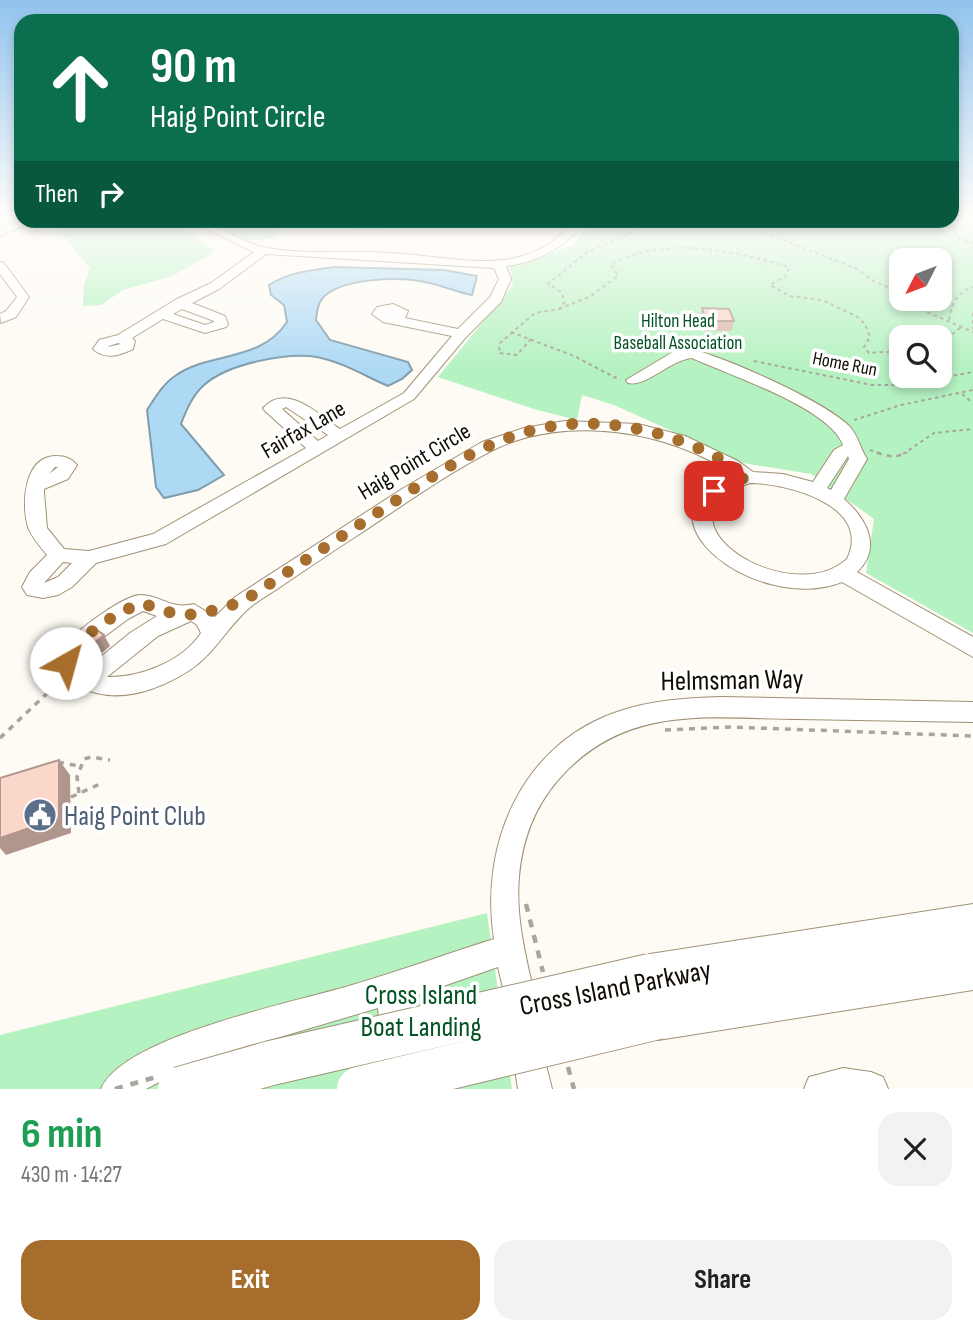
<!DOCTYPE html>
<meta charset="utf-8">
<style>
body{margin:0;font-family:"Sofia Sans Condensed",sans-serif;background:#f2f2f2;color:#202124;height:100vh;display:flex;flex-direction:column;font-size:26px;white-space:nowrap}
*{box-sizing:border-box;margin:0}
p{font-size:23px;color:#757577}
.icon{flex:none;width:38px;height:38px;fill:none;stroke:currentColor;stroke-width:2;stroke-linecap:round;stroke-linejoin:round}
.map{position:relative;height:1089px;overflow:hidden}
.drawer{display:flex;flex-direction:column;background:#fff;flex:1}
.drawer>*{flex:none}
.banner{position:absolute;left:14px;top:14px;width:945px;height:214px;border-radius:21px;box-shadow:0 4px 10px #0003;background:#0b6e4f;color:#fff;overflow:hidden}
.needle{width:46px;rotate:228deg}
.fabs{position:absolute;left:889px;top:248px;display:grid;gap:14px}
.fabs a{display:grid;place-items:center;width:63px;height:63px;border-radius:14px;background:#fff;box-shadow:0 4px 10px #0003;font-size:35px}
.pin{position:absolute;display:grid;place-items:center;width:60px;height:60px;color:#fff;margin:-30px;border-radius:14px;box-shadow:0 4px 10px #0006}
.me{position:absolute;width:77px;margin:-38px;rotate:38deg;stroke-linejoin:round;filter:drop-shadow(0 0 5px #0008)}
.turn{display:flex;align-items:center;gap:24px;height:147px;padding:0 21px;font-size:32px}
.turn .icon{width:91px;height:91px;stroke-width:2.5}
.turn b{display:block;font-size:49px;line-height:60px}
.then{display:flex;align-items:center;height:66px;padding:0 21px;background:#0003;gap:14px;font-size:26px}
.round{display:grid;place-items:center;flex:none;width:74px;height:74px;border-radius:21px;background:#f2f2f2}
.head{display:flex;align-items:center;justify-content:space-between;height:119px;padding:0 21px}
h1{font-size:42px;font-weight:700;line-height:52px;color:#1e9e55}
.button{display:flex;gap:14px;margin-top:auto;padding:14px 21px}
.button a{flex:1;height:80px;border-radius:21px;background:#a66d2c;color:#fff;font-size:28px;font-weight:700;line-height:80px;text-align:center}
.button a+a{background:#f2f2f2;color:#202124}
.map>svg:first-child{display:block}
.green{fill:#b5f2c1;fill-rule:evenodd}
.water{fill:#aed9f5;stroke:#7f9cac;stroke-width:2}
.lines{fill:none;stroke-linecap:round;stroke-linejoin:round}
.minor-casing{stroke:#a09174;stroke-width:2}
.highway-casing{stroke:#a09174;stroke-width:2}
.path-far3{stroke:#a9a59d;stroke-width:2;stroke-dasharray:3.5 3.5;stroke-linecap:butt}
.path-far2{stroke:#a9a59d;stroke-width:2.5;stroke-dasharray:5 5;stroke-linecap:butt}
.path-far1{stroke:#a9a59d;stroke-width:3.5;stroke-dasharray:6 6;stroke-linecap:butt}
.path{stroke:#a9a59d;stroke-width:4.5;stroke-dasharray:8 8;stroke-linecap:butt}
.minor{fill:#fff;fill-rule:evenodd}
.highway{fill:#fff;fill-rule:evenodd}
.highway-bridge-casing{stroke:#a09174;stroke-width:46;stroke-linecap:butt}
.path-bridge{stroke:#a9a59d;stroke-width:4.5;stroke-dasharray:8 8;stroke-linecap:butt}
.highway-bridge{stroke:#fff;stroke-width:44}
.wall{fill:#d8b9ad}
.shaded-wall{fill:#b0968d}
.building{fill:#fbd7c9;stroke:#b0968d;stroke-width:2}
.route{stroke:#a66d2c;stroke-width:12;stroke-dasharray:0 21.6}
.labels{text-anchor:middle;stroke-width:7;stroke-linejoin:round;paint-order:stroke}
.far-park-label{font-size:19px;fill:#035223;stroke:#fff}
.far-street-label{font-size:19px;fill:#110c03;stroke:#fff}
.street-label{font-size:23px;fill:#110c03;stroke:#fff}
.near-street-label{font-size:28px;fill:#110c03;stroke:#fff}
.near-service-label{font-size:28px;fill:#4e5e75;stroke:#fff;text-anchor:start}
.near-park-label{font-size:28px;fill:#035223;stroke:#fff}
</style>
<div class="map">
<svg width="973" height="1089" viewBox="0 0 973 1089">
<rect width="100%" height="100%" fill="#fefbf4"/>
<g class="green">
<path d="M 952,217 L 973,217 L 973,633 L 866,573 L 874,519 L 811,474 L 743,463 L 614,405 L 582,395 L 577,420 L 534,409 L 438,377 L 513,285 L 510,266 L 572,246 L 592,221 L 952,220 ZM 901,261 L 940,261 L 940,299 L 901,299 ZM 901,338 L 940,338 L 940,376 L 901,376 Z"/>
<path d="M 51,221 L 174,221 L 214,250 L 210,255 L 172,276 L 123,290 L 101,305 L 83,306 L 84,285 L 90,268 Z"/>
<path d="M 201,221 L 494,221 L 374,230 L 278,228 L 272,239 L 240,241 Z"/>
<path d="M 487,913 L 512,1089 L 0,1089 L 0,1035 Z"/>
</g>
<path class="water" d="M 335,267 L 444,270 L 477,276 L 472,295 C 456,292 441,285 425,282 C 401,276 338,278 322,299 C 317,305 317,312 316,320 L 330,340 L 408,362 L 412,370 L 402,379 L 388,386 C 365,376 342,362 317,357 C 286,352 226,364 203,386 C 192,396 186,411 181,424 L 224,475 L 198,490 L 164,498 L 156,487 L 147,410 C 155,398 163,384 175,376 C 210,351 260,363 287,322 L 284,305 L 271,295 L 269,285 C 289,272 312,270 335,267 Z"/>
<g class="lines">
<defs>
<g id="minor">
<path d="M 21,220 L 36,220 L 0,236 L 0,229 Z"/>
<path d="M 188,220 C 216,220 236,241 263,247 C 305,256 349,250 391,253 C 431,255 481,267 519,257 C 543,251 559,238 576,220 L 588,220 C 566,246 540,262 506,266 L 511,279 L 501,302 L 466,337 L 414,399 L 166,544 L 96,563 L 72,587 L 58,595 L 43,598 L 27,595 L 22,587 L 30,572 L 47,555 C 40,546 32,538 28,527 C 21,504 24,455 57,456 C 65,456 72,459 77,465 L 68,479 L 44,489 L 44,492 L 47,528 L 64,549 L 89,551 L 153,534 L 306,448 L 265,411 L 263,408 C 287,382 318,414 340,429 L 404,393 L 452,336 L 383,322 L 372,314 L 377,307 L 393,304 L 408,311 L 405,318 L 458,329 L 490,297 L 499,279 L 494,268 L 266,254 L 219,289 L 192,303 L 225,316 L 228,324 L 226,327 L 205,333 L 163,319 L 132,338 L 135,341 L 133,349 C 118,356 106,360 93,349 L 99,340 L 118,335 L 175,300 L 211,283 L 254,252 ZM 182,309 L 214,321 L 214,322 L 205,325 L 173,314 ZM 118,343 L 121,344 L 108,347 L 109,346 ZM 286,407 L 328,435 L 318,441 L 282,409 ZM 55,467 L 58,467 L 49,474 ZM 63,562 L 72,563 L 58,577 L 44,583 Z"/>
<path d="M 0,262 L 4,263 L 29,297 L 16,317 L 1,323 L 0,314 L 6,311 L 17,297 L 0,274 Z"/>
<path d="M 694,350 C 729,359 824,401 849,426 C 858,435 860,448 867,459 L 844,499 C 866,518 883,548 857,572 L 973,637 L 973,657 L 842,582 C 756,616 624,512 735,476 C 671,430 565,414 493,450 C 446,474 402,506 358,535 C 333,551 308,568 283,585 C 272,593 258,600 248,609 C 227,628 214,654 190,670 C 157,691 117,705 80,687 C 66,681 57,672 55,656 C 63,640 121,596 140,595 C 161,595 170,610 194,604 L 215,617 L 235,597 L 402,489 L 482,442 L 524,428 L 565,421 L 638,424 L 685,436 L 738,461 L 753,472 L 783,474 L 813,482 L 834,450 L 843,445 C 830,408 729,375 692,358 C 670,360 647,387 628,383 L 626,380 L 673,352 ZM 848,456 L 849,459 L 831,490 L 827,488 ZM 750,483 C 786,483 873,505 847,559 C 790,611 644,519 750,483 ZM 143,611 L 157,616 L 130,633 L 86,669 L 77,658 L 81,654 L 128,619 ZM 191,621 L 197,625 L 201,633 C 182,662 139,678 107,677 L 158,636 Z"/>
<path d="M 721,697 L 973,702 L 973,722 C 915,721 856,720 798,719 C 707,718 624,704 558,780 C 534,808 522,840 519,877 C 515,921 528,964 537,1007 L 532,1018 L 521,1023 L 510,1018 L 498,967 L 409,998 L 413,1036 L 408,1047 L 397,1052 L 386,1047 L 381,1036 L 378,1008 L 199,1061 L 146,1089 L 101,1089 C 123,1036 297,1002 352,985 C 400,971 446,954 494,939 C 479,843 523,742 620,711 C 653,700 687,698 721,697 Z"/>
<path d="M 527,1028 L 538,1033 L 552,1089 L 518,1089 L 511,1044 L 516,1033 Z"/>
<path d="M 843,1068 L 871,1072 L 883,1077 L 888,1089 L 804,1089 L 809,1077 Z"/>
</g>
<path id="highway" d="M 973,904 L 973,990 L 658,1040 L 642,1033 L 635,1017 L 642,1001 L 649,998 L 634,992 L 628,976 L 634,960 L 650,954 Z"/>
</defs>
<use href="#minor" class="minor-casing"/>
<use href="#highway" class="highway-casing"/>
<g class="path-far3">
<path d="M 747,220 L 755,229 L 855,268 L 875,282 L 898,291 L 901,296"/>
<path d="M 932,220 L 955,229 L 958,239 L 973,243"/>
<path d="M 903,299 L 906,303 L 973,332"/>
<path d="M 559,309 L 591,296 L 618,276 L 611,264 C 667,236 731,250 789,267 L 786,276 L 770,285 L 790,296 L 822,300 L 856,316 L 865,324 L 870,337 L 864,347 L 869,353 L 901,351"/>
<path d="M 973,313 L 973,329"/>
<path d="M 949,320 C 952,303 956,293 973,287"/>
<path d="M 511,332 L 574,356 L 620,380"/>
<path d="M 531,339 L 517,355 L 499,353 L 500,343 L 535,313 L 559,309 L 565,302 L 561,292 L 548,284 L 586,253 L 659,220"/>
<path d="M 940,340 L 947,339 L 961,327"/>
<path d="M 754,361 L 872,385 L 903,385 L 973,372"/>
<path d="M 962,394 L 973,403"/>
<path d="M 854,420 L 901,405 L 973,390"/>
<path d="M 870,450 L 882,454"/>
<path d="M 903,454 L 934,433 L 973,429"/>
</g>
<path class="path-far2" d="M 877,453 L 894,457 L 907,453"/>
<g class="path-far1">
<path d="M 665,730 L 730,727 L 973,736"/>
<path d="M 0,738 L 59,682"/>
<path d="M 58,762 L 79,766"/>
<path d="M 79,793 L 77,777 L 84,759 L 91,757 L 110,760"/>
<path d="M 71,797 L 100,784"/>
</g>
<g class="path">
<path d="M 526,904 L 543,972"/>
<path d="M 568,1067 L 574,1089"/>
</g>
<use href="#minor" class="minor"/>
<use href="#highway" class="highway"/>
<defs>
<g id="highway-bridge">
<path d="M 180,1089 L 271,1063 L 650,976"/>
<path d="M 359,1089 L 658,1017"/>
</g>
</defs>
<use href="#highway-bridge" class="highway-bridge-casing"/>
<path class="path-bridge" d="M 115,1089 L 156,1077"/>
<use href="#highway-bridge" class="highway-bridge"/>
</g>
<g class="wall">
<path d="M 702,308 L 734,321 L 732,331 L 704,331 L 700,318 Z"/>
<path d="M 104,635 L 110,646 L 91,662 L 83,656 L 76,645 Z"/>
</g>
<g class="shaded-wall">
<path d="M 104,635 L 110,646 L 91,662 L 84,651 Z"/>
<path d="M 59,760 L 70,775 L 71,833 L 6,855 L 0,848 L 0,838 Z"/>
</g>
<g class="building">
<path d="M 702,308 L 729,309 L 734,321 L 706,321 Z"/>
<path d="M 97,630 L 104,635 L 84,651 L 76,645 Z"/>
<path d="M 59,760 L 59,818 L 0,838 L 0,778 Z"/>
</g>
<linearGradient id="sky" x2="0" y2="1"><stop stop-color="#91c3ed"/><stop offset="0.59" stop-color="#fffdfa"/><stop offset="1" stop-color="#fffdfa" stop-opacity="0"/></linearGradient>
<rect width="973" height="369" fill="url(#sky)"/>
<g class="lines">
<path class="route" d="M 66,663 L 66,656 C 84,634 114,614 141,603 L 178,615 L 200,614 L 242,602 C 289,571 336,540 383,509 C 430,478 478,444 533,430 C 606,412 689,434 749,477 L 729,482 L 714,491"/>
</g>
<defs>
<symbol id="civic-disc" viewBox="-11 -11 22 22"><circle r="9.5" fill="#5c6f8a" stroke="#fff"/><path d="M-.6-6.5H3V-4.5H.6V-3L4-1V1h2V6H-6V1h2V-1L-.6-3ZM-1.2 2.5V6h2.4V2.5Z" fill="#fff"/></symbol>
</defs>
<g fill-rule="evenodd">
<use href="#civic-disc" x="21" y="796" width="38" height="38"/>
</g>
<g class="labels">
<g class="far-park-label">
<text x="678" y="327">Hilton Head<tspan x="678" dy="22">Baseball Association</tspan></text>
</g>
<g class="far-street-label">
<text transform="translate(845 363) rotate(11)" y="7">Home Run</text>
</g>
<g class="street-label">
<text transform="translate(303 429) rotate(-30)" y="8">Fairfax Lane</text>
<text transform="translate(414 461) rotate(-31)" y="8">Haig Point Circle</text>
</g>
<g class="near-street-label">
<text transform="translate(732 679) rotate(-1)" y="10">Helmsman Way</text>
<text transform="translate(615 987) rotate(-11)" y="10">Cross Island Parkway</text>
</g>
<g class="near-service-label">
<text x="64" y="825">Haig Point Club</text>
</g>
<g class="near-park-label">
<text x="421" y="1004">Cross Island<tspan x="421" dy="32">Boat Landing</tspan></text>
</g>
</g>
</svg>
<div class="fabs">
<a><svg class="needle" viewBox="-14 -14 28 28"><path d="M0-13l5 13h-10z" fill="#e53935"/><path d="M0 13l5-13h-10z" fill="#757577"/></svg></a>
<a><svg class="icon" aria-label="search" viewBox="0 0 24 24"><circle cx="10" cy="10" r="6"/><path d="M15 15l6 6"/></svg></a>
</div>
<div class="pin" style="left:714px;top:491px;background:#d93025"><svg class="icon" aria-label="arrive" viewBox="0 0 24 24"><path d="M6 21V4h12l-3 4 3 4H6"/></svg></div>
<svg class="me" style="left:66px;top:663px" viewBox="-20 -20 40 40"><circle r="19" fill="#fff"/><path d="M0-13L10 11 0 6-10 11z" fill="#a66d2c"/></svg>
<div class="banner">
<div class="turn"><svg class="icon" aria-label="ahead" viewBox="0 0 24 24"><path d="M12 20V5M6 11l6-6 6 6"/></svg><div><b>90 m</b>Haig Point Circle</div></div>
<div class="then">Then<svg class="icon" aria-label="right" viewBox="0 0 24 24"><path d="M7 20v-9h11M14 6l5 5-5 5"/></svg></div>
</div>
</div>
<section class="drawer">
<div class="head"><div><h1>6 min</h1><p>430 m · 14:27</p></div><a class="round"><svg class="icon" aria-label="close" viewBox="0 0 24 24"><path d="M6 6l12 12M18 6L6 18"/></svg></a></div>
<div class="button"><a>Exit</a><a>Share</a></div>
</section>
